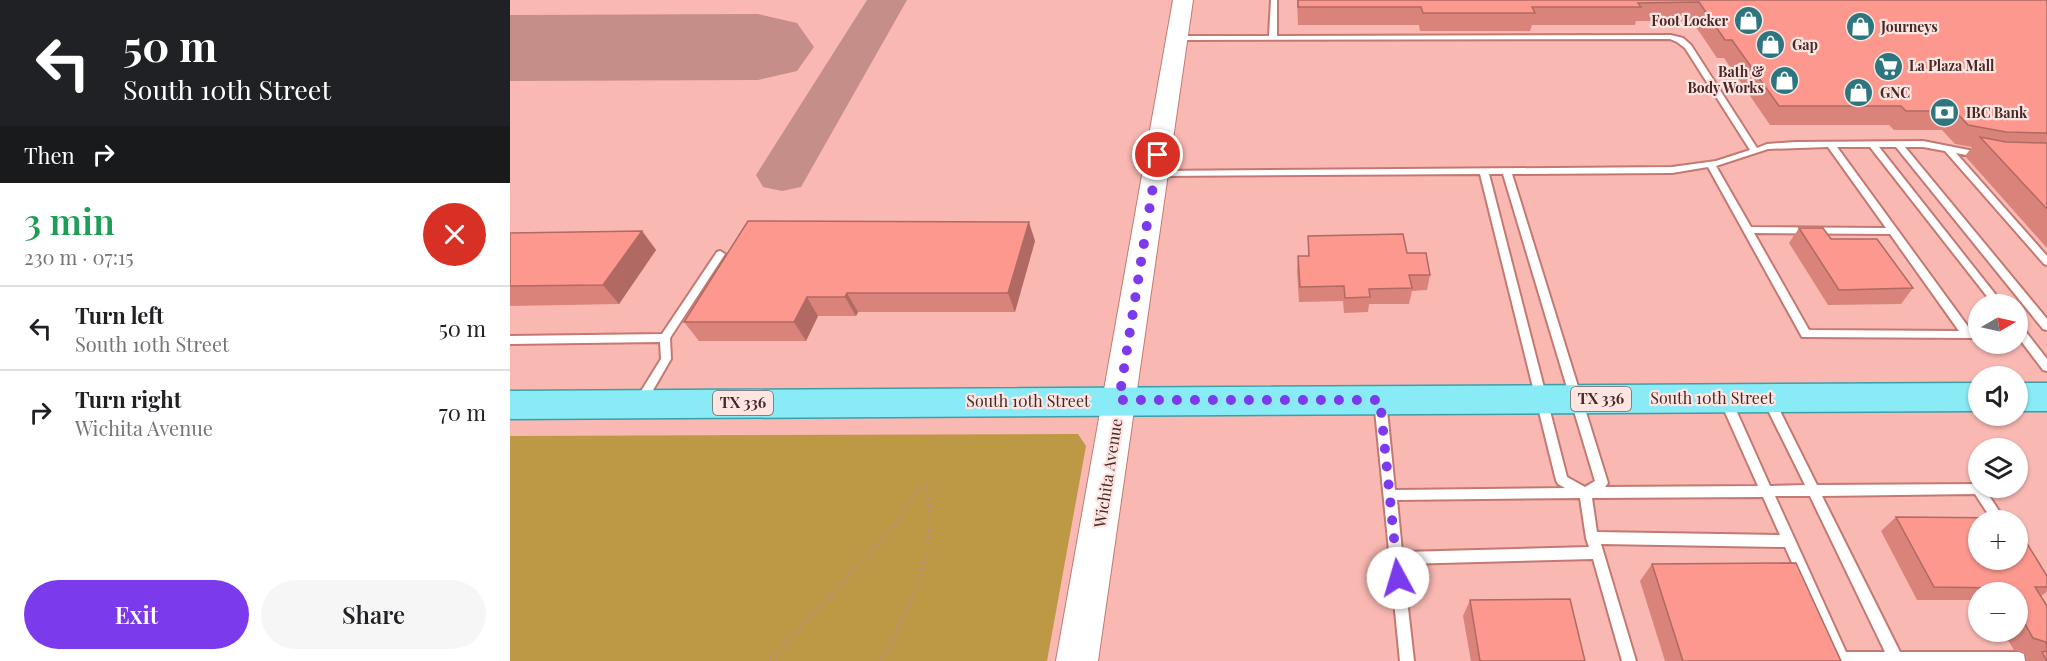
<!DOCTYPE html>
<meta charset="utf-8">
<style>
body{margin:0;font-family:"Playfair Display",serif;background:#f6f6f6;color:#202124;height:100vh;display:flex;flex-direction:column;font-size:22px;white-space:nowrap}
*{box-sizing:border-box;margin:0}
p{font-size:20px;color:#757577}
.icon{flex:none;width:33px;height:33px;fill:none;stroke:currentColor;stroke-width:2;stroke-linecap:round;stroke-linejoin:round}
.map{position:relative;flex:1;overflow:hidden}
.side{display:flex;flex-direction:column;background:#fff;width:510px}
.side>*{flex:none}
.top-card{background:#202124;color:#fff;overflow:hidden}
.needle{width:39px;rotate:81deg}
.fabs{position:absolute;left:1458px;top:294px;display:grid;gap:12px}
.fabs a{display:grid;place-items:center;width:60px;height:60px;border-radius:50%;background:#fff;box-shadow:0 2px 4px #0004;font-size:30px}
.pin{position:absolute;display:grid;place-items:center;width:51px;height:51px;color:#fff;margin:-26px;border:3px solid #fff;border-radius:50%;box-shadow:0 2px 6px #0007}
.me{position:absolute;width:66px;margin:-33px;rotate:354deg;stroke-linejoin:round;filter:drop-shadow(0 0 4px #0008)}
.turn{display:flex;align-items:center;gap:21px;height:126px;padding:0 24px;font-size:27px}
.turn .icon{width:78px;height:78px;stroke-width:2.5}
.turn b{display:block;font-size:42px;line-height:51px}
.then{display:flex;align-items:center;height:57px;padding:0 24px;background:#0003;gap:12px;font-size:22px}
.round{display:grid;place-items:center;flex:none;width:63px;height:63px;border-radius:32px;background:#f6f6f6}
.head{display:flex;align-items:center;justify-content:space-between;height:102px;padding:0 24px}
h1{font-size:36px;font-weight:600;line-height:45px;color:#1e9e55}
.cta{display:flex;gap:12px;margin-top:auto;padding:12px 24px}
.cta a{flex:1;height:69px;border-radius:36px;background:#7c3aed;color:#fff;font-size:24px;font-weight:600;line-height:69px;text-align:center}
.cta a+a{background:#f6f6f6;color:#202124}
ul{padding:0;list-style:none}
li{display:flex;align-items:center;gap:18px;height:84px;padding:0 24px;border-top:2px solid #e0e0e0}
li div{flex:1}
li b{display:block;font-size:22px}
li em{font-style:normal}
main{display:flex;flex:1;min-height:0}
.map>svg:first-child{display:block}
.green{fill:#bd9945}
.lines{fill:none;stroke-linecap:round;stroke-linejoin:round}
.taxiway{fill:#c58e88;fill-rule:evenodd}
.runway{fill:#c58e88;fill-rule:evenodd}
.lane-casing{stroke:#c37972;stroke-width:4}
.secondary-casing{stroke:#c37972;stroke-width:2}
.primary-casing{stroke:#3e9ea8;stroke-width:3}
.path{stroke:#c08b85;stroke-width:4.5;stroke-dasharray:1.5 5;stroke-linecap:butt}
.lane{fill:#fff;fill-rule:evenodd}
.secondary{fill:#fff;fill-rule:evenodd}
.primary{fill:#88ebf5;fill-rule:evenodd}
.wall{fill:#d9837a}
.shaded-wall{fill:#b06a63}
.building{fill:#fc988e;stroke:#b06a63;stroke-width:1.5}
.route{stroke:#7c3aed;stroke-width:10;stroke-dasharray:0 18}
.labels{text-anchor:middle;stroke-width:4.5;stroke-linejoin:round;paint-order:stroke}
.far-poi-label{font-size:14px;font-weight:bold;fill:#472825;stroke:#ffe5e2;text-anchor:start}
.shield{fill:#ffe5e2;stroke:#7e615e;stroke-width:1.5}
.shield-label{font-size:15px;font-weight:bold;fill:#472825}
.street-label{font-size:16px;fill:#472825;stroke:#ffe5e2}
</style>
<main>
<section class="side">
<div class="top-card">
<div class="turn"><svg class="icon" aria-label="left" viewBox="0 0 24 24"><path d="M17 20v-9H6M10 6l-5 5 5 5"/></svg><div><b>50 m</b>South 10th Street</div></div>
<div class="then">Then<svg class="icon" aria-label="right" viewBox="0 0 24 24"><path d="M7 20v-9h11M14 6l5 5-5 5"/></svg></div>
</div>
<div class="head"><div><h1>3 min</h1><p>230 m · 07:15</p></div><a class="round" style="background:#d93025;color:#fff"><svg class="icon" aria-label="close" viewBox="0 0 24 24"><path d="M6 6l12 12M18 6L6 18"/></svg></a></div>
<ul>
<li><svg class="icon" aria-label="left" viewBox="0 0 24 24"><path d="M17 20v-9H6M10 6l-5 5 5 5"/></svg><div><b>Turn left</b><p>South 10th Street</p></div><em>50 m</em></li>
<li><svg class="icon" aria-label="right" viewBox="0 0 24 24"><path d="M7 20v-9h11M14 6l5 5-5 5"/></svg><div><b>Turn right</b><p>Wichita Avenue</p></div><em>70 m</em></li>
</ul>
<div class="cta"><a>Exit</a><a>Share</a></div>
</section>
<div class="map">
<svg width="1537" height="661" viewBox="0 0 1537 661">
<rect width="100%" height="100%" fill="#f9b9b2"/>
<path class="green" d="M 568,434 L 576,446 L 537,661 L 0,661 L 0,436 Z"/>
<g class="lines">
<path class="taxiway" d="M 357,0 L 397,0 L 291,187 L 272,191 L 253,187 L 246,175 Z"/>
<path class="runway" d="M 248,14 L 287,23 L 304,47 L 287,71 L 248,80 L 0,81 L 0,15 Z"/>
<defs>
<g id="lane">
<path d="M 761,0 L 767,0 L 767,36 L 1161,35 L 1173,38 L 1181,45 L 1247,148 L 1257,144 L 1285,142 L 1413,141 L 1474,153 L 1474,157 L 1471,158 L 1446,153 L 1537,256 L 1537,265 L 1534,264 L 1435,151 L 1413,147 L 1395,147 L 1537,319 L 1537,330 L 1533,329 L 1386,147 L 1369,147 L 1493,304 L 1483,304 L 1360,147 L 1327,147 L 1462,332 L 1463,335 L 1462,338 L 1292,337 L 1198,167 L 1162,173 L 1002,174 L 1098,483 L 1095,487 L 1248,486 L 1210,401 L 1212,398 L 1216,396 L 1220,398 L 1222,401 L 1260,486 L 1295,485 L 1253,400 L 1255,397 L 1259,396 L 1263,397 L 1307,485 L 1468,484 L 1468,488 L 1474,488 L 1495,520 L 1482,520 L 1465,494 L 1312,496 L 1390,652 L 1509,652 L 1514,654 L 1515,661 L 1326,661 L 1275,547 L 1091,544 L 1126,661 L 1112,661 L 1083,559 L 893,564 L 904,661 L 890,661 L 864,400 L 866,397 L 870,396 L 874,397 L 876,400 L 885,490 L 1055,488 L 1048,484 L 1046,480 L 970,174 L 645,176 L 642,175 L 642,171 L 1162,167 L 1206,161 L 1240,150 L 1175,48 L 1167,42 L 1160,39 L 667,40 L 663,38 L 667,36 L 759,36 ZM 1318,147 L 1376,228 L 1241,227 L 1206,166 L 1258,149 ZM 979,174 L 993,174 L 1085,481 L 1075,487 L 1057,477 ZM 1244,233 L 1380,234 L 1449,331 L 1299,330 ZM 1265,496 L 1300,496 L 1375,652 L 1336,652 ZM 1253,497 L 1270,535 L 1087,532 L 1082,498 ZM 1070,498 L 1076,538 L 1079,547 L 892,552 L 887,500 Z"/>
<path d="M 210,251 L 215,254 L 160,338 L 161,359 L 135,404 L 131,406 L 127,404 L 125,401 L 151,359 L 150,342 L 0,344 L 0,336 L 152,334 L 207,252 Z"/>
<path d="M 1508,326 L 1512,327 L 1537,359 L 1537,371 L 1533,370 L 1508,337 Z"/>
</g>
<path id="secondary" d="M 663,0 L 683,0 L 588,661 L 546,661 Z"/>
<g id="primary">
<path d="M 1468,383 L 1468,411 L 0,419 L 0,391 Z"/>
<rect x="1508" y="383" width="29" height="28"/>
</g>
</defs>
<use href="#lane" class="lane-casing"/>
<use href="#secondary" class="secondary-casing"/>
<use href="#primary" class="primary-casing"/>
<path class="path" d="M 260,661 L 389,520 L 408,489 L 414,486 L 417,488 C 428,552 402,607 370,661"/>
<use href="#lane" class="lane"/>
<use href="#secondary" class="secondary"/>
<use href="#primary" class="primary"/>
</g>
<g class="wall">
<path d="M 787,0 L 1537,0 L 1537,248 L 1455,156 L 1462,147 L 1445,144 L 1432,130 L 1384,130 L 1379,125 L 1260,125 L 1214,58 L 1207,58 L 1182,21 L 1126,21 L 1125,25 L 1022,25 L 1020,31 L 910,31 L 909,25 L 788,25 Z"/>
<path d="M 1289,228 L 1321,239 L 1403,288 L 1391,304 L 1318,305 L 1279,243 Z"/>
<path d="M 132,231 L 146,250 L 109,304 L 0,306 L 0,233 Z"/>
<path d="M 798,236 L 897,253 L 920,275 L 917,290 L 902,291 L 899,304 L 859,304 L 858,312 L 834,313 L 833,301 L 789,302 L 787,271 L 788,256 L 798,256 Z"/>
<path d="M 525,241 L 505,312 L 348,312 L 346,316 L 308,316 L 296,341 L 189,341 L 174,322 Z"/>
<path d="M 1386,517 L 1537,576 L 1537,592 L 1531,596 L 1537,606 L 1537,661 L 1515,661 L 1517,660 L 1516,654 L 1504,650 L 1493,632 L 1508,632 L 1508,592 L 1468,592 L 1468,600 L 1407,600 L 1371,531 Z"/>
<path d="M 1142,564 L 1331,661 L 1155,661 L 1130,581 Z"/>
<path d="M 960,600 L 1075,661 L 961,661 L 953,616 Z"/>
</g>
<g class="shaded-wall">
<path d="M 519,222 L 525,241 L 505,312 L 498,293 Z"/>
<path d="M 132,231 L 146,250 L 109,304 L 93,285 Z"/>
<path d="M 337,293 L 348,312 L 346,316 L 335,297 Z"/>
<path d="M 297,297 L 308,316 L 296,341 L 284,322 Z"/>
</g>
<g class="building">
<path d="M 788,0 L 1537,0 L 1537,133 L 1496,132 L 1458,125 L 1445,111 L 1396,111 L 1391,106 L 1269,106 L 1222,40 L 1215,40 L 1189,2 L 1128,3 L 1131,7 L 1022,7 L 1025,13 L 913,13 L 911,7 L 788,7 Z"/>
<path d="M 1470,137 L 1496,142 L 1537,143 L 1537,209 Z"/>
<path d="M 238,221 L 519,222 L 498,293 L 337,293 L 335,297 L 297,297 L 284,322 L 174,322 Z"/>
<path d="M 1289,228 L 1313,228 L 1321,239 L 1367,239 L 1403,288 L 1329,290 Z"/>
<path d="M 132,231 L 93,285 L 0,286 L 0,233 Z"/>
<path d="M 893,234 L 897,253 L 916,253 L 920,275 L 899,275 L 902,288 L 859,289 L 860,297 L 835,298 L 834,286 L 790,287 L 788,256 L 799,256 L 798,236 Z"/>
<path d="M 1386,517 L 1501,518 L 1502,520 L 1468,520 L 1468,560 L 1508,560 L 1508,529 L 1537,576 L 1537,587 L 1525,587 L 1537,606 L 1537,650 L 1536,642 L 1523,638 L 1508,611 L 1508,592 L 1496,592 L 1494,588 L 1424,587 Z"/>
<path d="M 1286,563 L 1331,661 L 1173,661 L 1142,564 Z"/>
<path d="M 1060,599 L 1075,661 L 970,661 L 960,600 Z"/>
<path d="M 1537,651 L 1537,661 L 1532,652 Z"/>
</g>
<g class="lines">
<path class="route" d="M 648,155 L 609,400 L 870,400 L 888,578"/>
</g>
<defs>
<symbol id="shop-disc" viewBox="-11 -11 22 22"><circle r="9.5" fill="#2e767f" stroke="#ffe5e2"/><path d="M-5-2.5h2.3a2.7 3.5 0 0 1 5.4 0H5L5.5 6h-11ZM-1.5-2.5h3a1.5 2.3 0 0 0-3 0Z" fill="#fff"/></symbol>
<symbol id="supermarket-disc" viewBox="-11 -11 22 22"><circle r="9.5" fill="#2e767f" stroke="#ffe5e2"/><path d="M-6-5.5h2.5l.6 2H6L4.5 2H-2.5L-4.4-4H-6ZM-1.5 3.2a1.3 1.3 0 1 0 .1 0ZM3 3.2a1.3 1.3 0 1 0 .1 0Z" fill="#fff"/></symbol>
<symbol id="bank-disc" viewBox="-11 -11 22 22"><circle r="9.5" fill="#2e767f" stroke="#ffe5e2"/><path d="M-6-4H6V4H-6ZM0-2.3a2.3 2.3 0 1 0 0 4.6a2.3 2.3 0 1 0 0-4.6Z" fill="#fff"/></symbol>
</defs>
<g fill-rule="evenodd">
<use href="#shop-disc" x="1222" y="4" width="33" height="33"/>
<use href="#shop-disc" x="1334" y="10" width="33" height="33"/>
<use href="#shop-disc" x="1244" y="28" width="33" height="33"/>
<use href="#supermarket-disc" x="1362" y="50" width="33" height="33"/>
<use href="#shop-disc" x="1258" y="64" width="33" height="33"/>
<use href="#shop-disc" x="1332" y="76" width="33" height="33"/>
<use href="#bank-disc" x="1418" y="96" width="33" height="33"/>
</g>
<g class="labels">
<g class="far-poi-label">
<text x="1218" y="26" text-anchor="end">Foot Locker</text>
<text x="1371" y="32">Journeys</text>
<text x="1282" y="50">Gap</text>
<text x="1399" y="71">La Plaza Mall</text>
<text x="1254" y="77" text-anchor="end">Bath &amp;<tspan x="1254" dy="16">Body Works</tspan></text>
<text x="1370" y="98">GNC</text>
<text x="1456" y="118">IBC Bank</text>
</g>
<g class="shield">
<rect x="1061" y="387" width="60" height="24" rx="4.5"/>
<rect x="203" y="391" width="60" height="24" rx="4.5"/>
</g>
<g class="shield-label">
<text x="1091" y="404">TX 336</text>
<text x="233" y="408">TX 336</text>
</g>
<g class="street-label">
<text x="1202" y="404">South 10th Street</text>
<text x="518" y="407">South 10th Street</text>
<text transform="translate(598 473) rotate(-81)" y="6">Wichita Avenue</text>
</g>
</g>
</svg>
<div class="fabs">
<a><svg class="needle" viewBox="-14 -14 28 28"><path d="M0-13l5 13h-10z" fill="#e53935"/><path d="M0 13l5-13h-10z" fill="#757577"/></svg></a>
<a><svg class="icon" aria-label="sound" viewBox="0 0 24 24"><path d="M4 9h4l5-4v14l-5-4H4zM17 9q2 3 0 6"/></svg></a>
<a><svg class="icon" aria-label="layers" viewBox="0 0 24 24"><path d="M12 4l9 5-9 5-9-5zM3 14l9 5 9-5"/></svg></a>
<a>+</a>
<a>−</a>
</div>
<div class="pin" style="left:648px;top:155px;background:#d93025"><svg class="icon" aria-label="arrive" viewBox="0 0 24 24"><path d="M6 21V4h12l-3 4 3 4H6"/></svg></div>
<svg class="me" style="left:888px;top:578px" viewBox="-20 -20 40 40"><circle r="19" fill="#fff"/><path d="M0-13L10 11 0 6-10 11z" fill="#7c3aed"/></svg>
</div>
</main>
